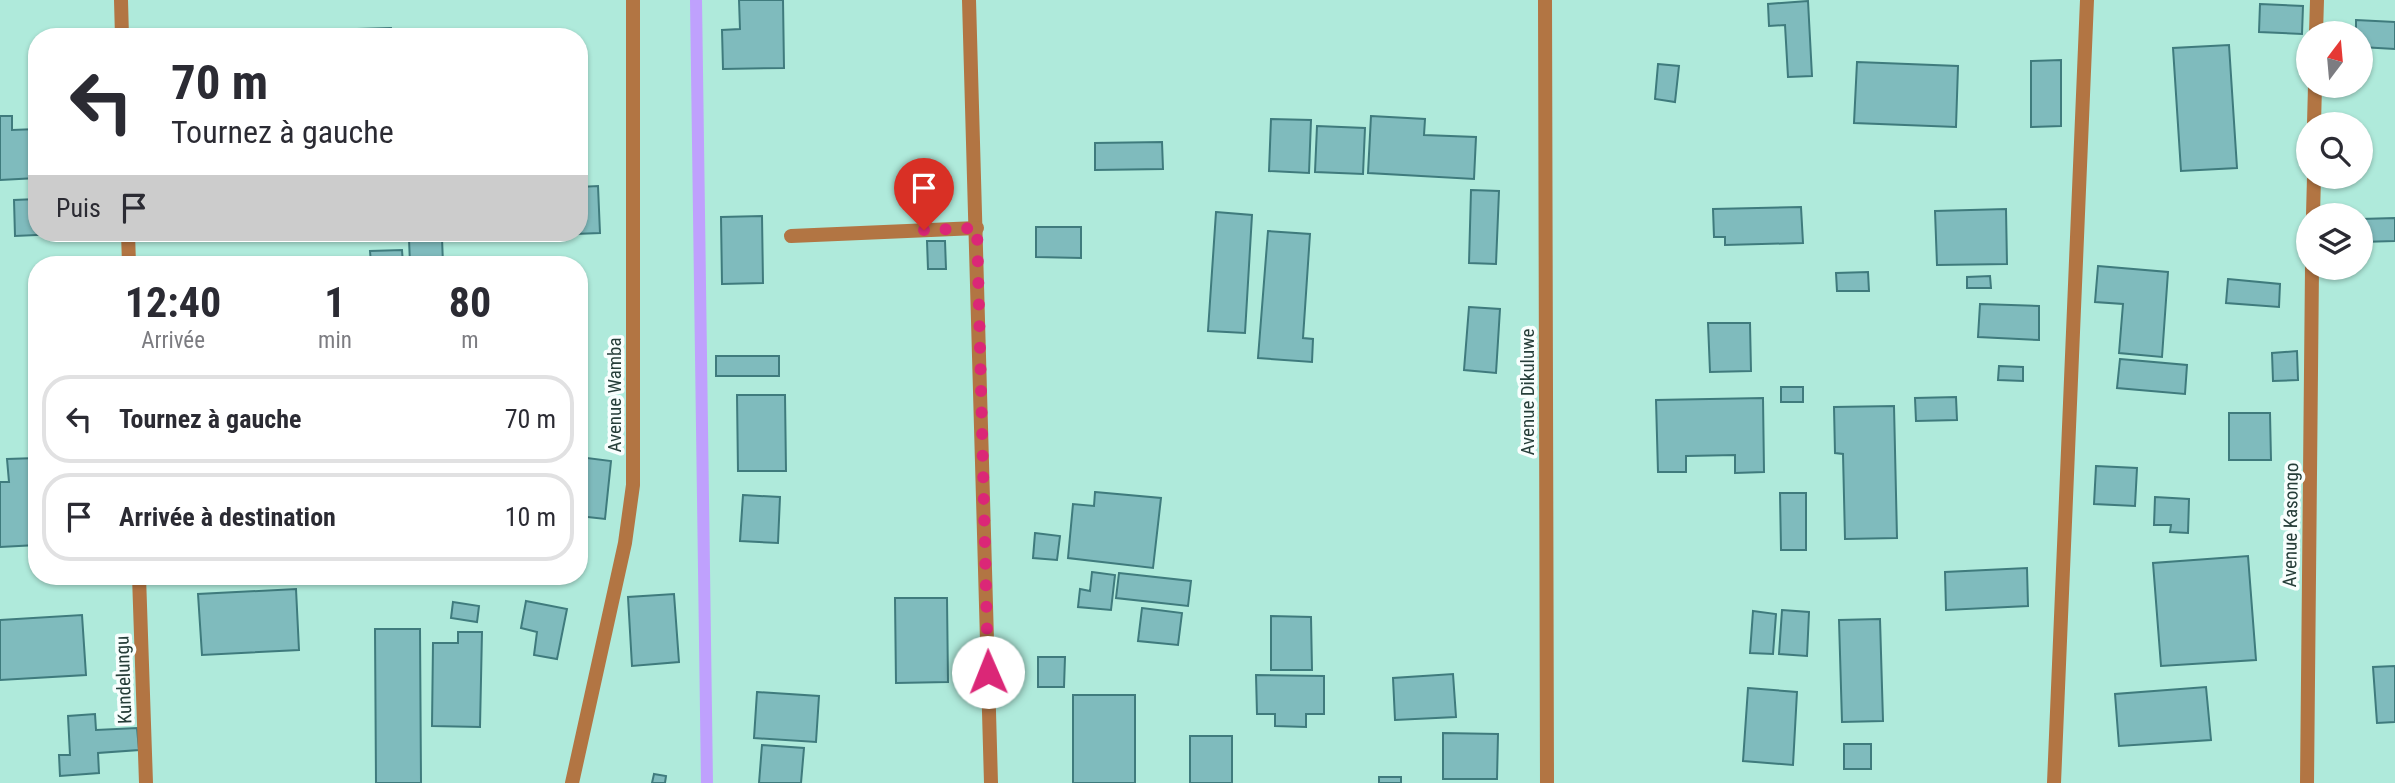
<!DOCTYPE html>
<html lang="fr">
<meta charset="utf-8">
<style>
body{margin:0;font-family:"Roboto Condensed",sans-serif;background:#f2f2f3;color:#2b2b33;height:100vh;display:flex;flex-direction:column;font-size:26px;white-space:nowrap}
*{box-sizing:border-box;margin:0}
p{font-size:23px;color:#7c7c81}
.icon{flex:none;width:38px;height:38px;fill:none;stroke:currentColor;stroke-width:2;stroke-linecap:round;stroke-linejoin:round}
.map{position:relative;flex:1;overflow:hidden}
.drawer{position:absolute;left:28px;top:256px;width:560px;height:329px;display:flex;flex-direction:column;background:#fff;border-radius:28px;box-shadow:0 2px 5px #0004}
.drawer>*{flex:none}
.guide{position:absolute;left:28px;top:28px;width:560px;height:214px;border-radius:28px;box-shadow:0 2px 5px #0004;background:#fff;color:#2b2b33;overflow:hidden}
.needle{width:46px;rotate:16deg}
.fabs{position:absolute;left:2296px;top:21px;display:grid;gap:14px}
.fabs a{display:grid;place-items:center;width:77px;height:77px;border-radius:50%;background:#fff;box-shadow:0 2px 5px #0004;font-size:35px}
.pin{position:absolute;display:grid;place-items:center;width:60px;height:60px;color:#fff;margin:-72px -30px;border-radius:50% 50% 50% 0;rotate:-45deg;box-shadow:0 0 7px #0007}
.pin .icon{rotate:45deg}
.me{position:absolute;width:77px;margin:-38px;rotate:359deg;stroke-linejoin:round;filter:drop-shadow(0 0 5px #0008)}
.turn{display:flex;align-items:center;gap:24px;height:147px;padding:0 28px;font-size:32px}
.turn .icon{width:91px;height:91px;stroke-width:2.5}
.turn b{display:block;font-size:49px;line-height:60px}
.then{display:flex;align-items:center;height:66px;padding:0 28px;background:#0003;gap:14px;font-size:26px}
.eta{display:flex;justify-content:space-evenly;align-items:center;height:119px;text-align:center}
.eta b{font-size:42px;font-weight:700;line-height:49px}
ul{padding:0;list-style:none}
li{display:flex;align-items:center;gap:21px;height:88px;margin:0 14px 10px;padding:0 14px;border:4px solid #e1e1e2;border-radius:28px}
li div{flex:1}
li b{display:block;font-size:26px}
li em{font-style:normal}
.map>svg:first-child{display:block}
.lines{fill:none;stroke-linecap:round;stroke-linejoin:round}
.stream{stroke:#bfa1fd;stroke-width:12}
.building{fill:#7fbbbd;stroke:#3f7b7d;stroke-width:2}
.minor{stroke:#b27543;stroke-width:14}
.route{stroke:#db2777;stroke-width:12;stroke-dasharray:0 21.6}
.labels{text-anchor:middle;stroke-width:7;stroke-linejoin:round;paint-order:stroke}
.street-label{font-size:19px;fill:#253d38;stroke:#f8fefd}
</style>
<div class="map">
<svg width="2395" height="783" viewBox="0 0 2395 783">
<rect width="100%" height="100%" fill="#afeadb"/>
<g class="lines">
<path class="stream" d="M 696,0 L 707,783"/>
</g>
<g class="building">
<path d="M 739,0 L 783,0 L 784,68 L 723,69 L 722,30 L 740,29 Z"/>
<path d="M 1808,1 L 1812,76 L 1788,77 L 1785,25 L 1769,26 L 1768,4 Z"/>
<path d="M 2260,4 L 2303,6 L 2302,34 L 2259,32 Z"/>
<path d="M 2356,20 L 2395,22 L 2395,49 L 2361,47 L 2361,33 L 2356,33 Z"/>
<path d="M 391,28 L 392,37 L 323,37 L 323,30 Z"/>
<path d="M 2229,45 L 2237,168 L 2181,171 L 2173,48 Z"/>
<path d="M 2061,60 L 2061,126 L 2031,127 L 2031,61 Z"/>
<path d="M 1857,62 L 1958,66 L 1956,127 L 1854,123 Z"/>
<path d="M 1658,64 L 1679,66 L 1675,102 L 1655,99 Z"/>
<path d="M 0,116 L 12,116 L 12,130 L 37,129 L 37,178 L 0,180 Z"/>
<path d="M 1371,116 L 1425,119 L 1424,135 L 1476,137 L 1474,179 L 1368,173 Z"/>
<path d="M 1271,119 L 1311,120 L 1309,173 L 1269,171 Z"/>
<path d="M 1317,126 L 1365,128 L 1363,174 L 1315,172 Z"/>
<path d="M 1162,142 L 1163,169 L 1095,170 L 1095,143 Z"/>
<path d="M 598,186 L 600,233 L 496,237 L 496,233 L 579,233 L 579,187 Z"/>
<path d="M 1471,190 L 1499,191 L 1496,264 L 1469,263 Z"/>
<path d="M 37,199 L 37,233 L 82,233 L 15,236 L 14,200 Z"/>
<path d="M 1801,207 L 1803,243 L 1725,245 L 1725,237 L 1714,237 L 1713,209 Z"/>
<path d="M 2006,209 L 2007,264 L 1937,265 L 1935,211 Z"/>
<path d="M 1216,212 L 1252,215 L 1245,333 L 1208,331 Z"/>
<path d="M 762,216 L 763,283 L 722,284 L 721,217 Z"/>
<path d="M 2395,218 L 2395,241 L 2361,242 L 2361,219 Z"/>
<path d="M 1036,227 L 1081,227 L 1081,258 L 1036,257 Z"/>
<path d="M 1268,231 L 1310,234 L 1303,338 L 1313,339 L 1312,362 L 1258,358 Z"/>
<path d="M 442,238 L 443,264 L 410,264 L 409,239 Z"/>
<path d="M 927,241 L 945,241 L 946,269 L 928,269 Z"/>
<path d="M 402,250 L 403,264 L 371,264 L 370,251 Z"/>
<path d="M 2098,266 L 2168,272 L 2162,357 L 2119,353 L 2123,304 L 2095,302 Z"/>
<path d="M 1868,272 L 1869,291 L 1837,291 L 1836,273 Z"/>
<path d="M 1990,276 L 1991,288 L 1967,288 L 1967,277 Z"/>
<path d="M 2228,279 L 2280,284 L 2279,307 L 2226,303 Z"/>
<path d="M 1980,304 L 2039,306 L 2039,340 L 1978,337 Z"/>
<path d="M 1469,307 L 1500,309 L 1496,373 L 1464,370 Z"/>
<path d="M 1708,323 L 1750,323 L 1751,371 L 1710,372 Z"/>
<path d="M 2297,351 L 2298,380 L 2273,381 L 2272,353 Z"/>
<rect x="716" y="356" width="63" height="20"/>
<path d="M 2120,359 L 2187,365 L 2185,394 L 2117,388 Z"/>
<path d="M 1999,366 L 2023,367 L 2023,381 L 1998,380 Z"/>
<rect x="1781" y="387" width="22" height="15"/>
<path d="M 737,395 L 785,395 L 786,471 L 738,471 Z"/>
<path d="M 1956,397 L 1957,420 L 1916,421 L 1915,398 Z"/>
<path d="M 1763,398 L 1764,472 L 1735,473 L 1735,455 L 1686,456 L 1686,472 L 1658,472 L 1656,400 Z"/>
<path d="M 1894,406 L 1897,538 L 1845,539 L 1843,454 L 1835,453 L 1834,407 Z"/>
<path d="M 2229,413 L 2270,413 L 2271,460 L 2229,460 Z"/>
<path d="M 579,457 L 611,461 L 605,519 L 579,516 Z"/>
<path d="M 37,458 L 37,545 L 0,547 L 0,482 L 9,482 L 7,459 Z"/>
<path d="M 2096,466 L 2137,468 L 2135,506 L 2094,504 Z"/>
<path d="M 1095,492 L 1161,498 L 1153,568 L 1068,558 L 1073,504 L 1094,506 Z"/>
<path d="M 1780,493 L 1806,493 L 1806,550 L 1781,550 Z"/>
<path d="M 743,495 L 780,497 L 778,543 L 740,541 Z"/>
<path d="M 2155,497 L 2189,499 L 2188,533 L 2170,532 L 2171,525 L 2154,525 Z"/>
<path d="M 1035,533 L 1060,536 L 1057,560 L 1033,558 Z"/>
<path d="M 2248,556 L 2256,660 L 2161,666 L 2153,563 Z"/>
<path d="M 2027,568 L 2028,606 L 1946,610 L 1945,572 Z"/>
<path d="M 1092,572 L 1115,575 L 1111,610 L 1078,607 L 1080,589 L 1090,591 Z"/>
<path d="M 1119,573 L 1191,581 L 1188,606 L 1116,598 Z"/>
<path d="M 300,576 L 354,576 L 300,578 Z"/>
<path d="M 296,589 L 299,650 L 202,655 L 198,594 Z"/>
<path d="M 674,594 L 679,662 L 632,666 L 628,597 Z"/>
<path d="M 895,598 L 947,598 L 948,682 L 896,683 Z"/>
<path d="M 526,601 L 567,609 L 557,659 L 534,655 L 537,632 L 521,628 Z"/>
<path d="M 453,602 L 479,606 L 477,622 L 451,618 Z"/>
<path d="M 1142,608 L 1182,613 L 1178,645 L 1138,641 Z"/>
<path d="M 1782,610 L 1809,612 L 1807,656 L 1779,654 Z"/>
<path d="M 1753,611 L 1776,614 L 1773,654 L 1750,653 Z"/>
<path d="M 82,615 L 86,675 L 0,680 L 0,620 Z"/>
<path d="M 1271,616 L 1311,617 L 1312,670 L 1271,670 Z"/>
<path d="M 1880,619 L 1883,721 L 1842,722 L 1839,620 Z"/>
<path d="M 375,629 L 420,629 L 421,783 L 376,783 Z"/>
<path d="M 458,632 L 482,632 L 480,727 L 432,726 L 433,643 L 458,643 Z"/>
<path d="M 1038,657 L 1065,657 L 1064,687 L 1038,687 Z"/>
<path d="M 2395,666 L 2395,722 L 2377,723 L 2373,667 Z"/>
<path d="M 1453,674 L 1456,717 L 1395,720 L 1393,678 Z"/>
<path d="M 1256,675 L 1324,676 L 1324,714 L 1306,714 L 1306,727 L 1275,726 L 1275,714 L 1257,714 Z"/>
<path d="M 2206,687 L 2211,740 L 2119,746 L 2115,694 Z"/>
<path d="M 1748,688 L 1797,692 L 1793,765 L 1743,761 Z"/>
<path d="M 757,692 L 819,696 L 816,742 L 754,738 Z"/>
<rect x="1073" y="695" width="62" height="88"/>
<path d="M 95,714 L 96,730 L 137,728 L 139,750 L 98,753 L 99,773 L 60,776 L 59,755 L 70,755 L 68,716 Z"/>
<path d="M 1443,733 L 1498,734 L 1497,779 L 1443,779 Z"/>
<rect x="1190" y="736" width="42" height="47"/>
<rect x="1844" y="744" width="27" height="25"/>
<path d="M 762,745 L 804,748 L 801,783 L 759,783 Z"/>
<path d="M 654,774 L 666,776 L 665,783 L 652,783 Z"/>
<rect x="1379" y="777" width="22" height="6"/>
</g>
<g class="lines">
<g class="minor">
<path d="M 121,0 L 122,37"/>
<path d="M 969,0 L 991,783"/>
<path d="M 1545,0 L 1547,783"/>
<path d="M 2316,33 L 2317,0"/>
<path d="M 2314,124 L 2315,86"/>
<path d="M 2313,215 L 2314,177"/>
<path d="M 128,233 L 129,264"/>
<path d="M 791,236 L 977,228"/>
<path d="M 139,576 L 146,783"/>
<path d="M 572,783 L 625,543 L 633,485 L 633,0"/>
<path d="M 2054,783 L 2087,0"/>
<path d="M 2307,783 L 2312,268"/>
</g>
</g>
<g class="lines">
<path class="route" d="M 924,230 L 977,228 L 988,672"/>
</g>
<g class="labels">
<g class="street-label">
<text transform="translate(1527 392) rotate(-90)" y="7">Avenue Dikuluwe</text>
<text transform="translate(614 395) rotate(-90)" y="7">Avenue Wamba</text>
<text transform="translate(2290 525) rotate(-89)" y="7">Avenue Kasongo</text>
<text transform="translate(123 680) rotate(-92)" y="7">Kundelungu</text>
</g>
</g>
</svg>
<div class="fabs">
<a><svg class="needle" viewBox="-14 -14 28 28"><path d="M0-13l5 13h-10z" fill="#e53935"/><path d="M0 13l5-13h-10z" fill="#7c7c81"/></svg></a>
<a><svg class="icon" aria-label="search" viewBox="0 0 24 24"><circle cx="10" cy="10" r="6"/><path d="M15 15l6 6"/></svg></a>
<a><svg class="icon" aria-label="layers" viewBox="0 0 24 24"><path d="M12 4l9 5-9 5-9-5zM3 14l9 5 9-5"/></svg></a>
</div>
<div class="pin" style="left:924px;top:230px;background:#d93025"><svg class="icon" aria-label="arrive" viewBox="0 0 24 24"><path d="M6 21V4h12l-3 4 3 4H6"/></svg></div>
<svg class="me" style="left:988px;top:672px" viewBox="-20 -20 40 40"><circle r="19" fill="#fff"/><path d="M0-13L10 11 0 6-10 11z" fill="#db2777"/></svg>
<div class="guide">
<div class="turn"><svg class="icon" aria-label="left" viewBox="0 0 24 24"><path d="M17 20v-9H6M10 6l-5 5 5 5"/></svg><div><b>70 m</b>Tournez à gauche</div></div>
<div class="then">Puis<svg class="icon" aria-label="arrive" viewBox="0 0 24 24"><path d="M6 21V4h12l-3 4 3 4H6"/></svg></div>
</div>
<section class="drawer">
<div class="eta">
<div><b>12:40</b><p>Arrivée</p></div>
<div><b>1</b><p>min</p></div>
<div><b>80</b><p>m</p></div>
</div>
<ul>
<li><svg class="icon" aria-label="left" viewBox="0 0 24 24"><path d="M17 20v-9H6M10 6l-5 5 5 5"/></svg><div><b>Tournez à gauche</b></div><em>70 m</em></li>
<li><svg class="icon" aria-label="arrive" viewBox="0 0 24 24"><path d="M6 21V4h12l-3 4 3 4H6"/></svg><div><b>Arrivée à destination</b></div><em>10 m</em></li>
</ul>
</section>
</div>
